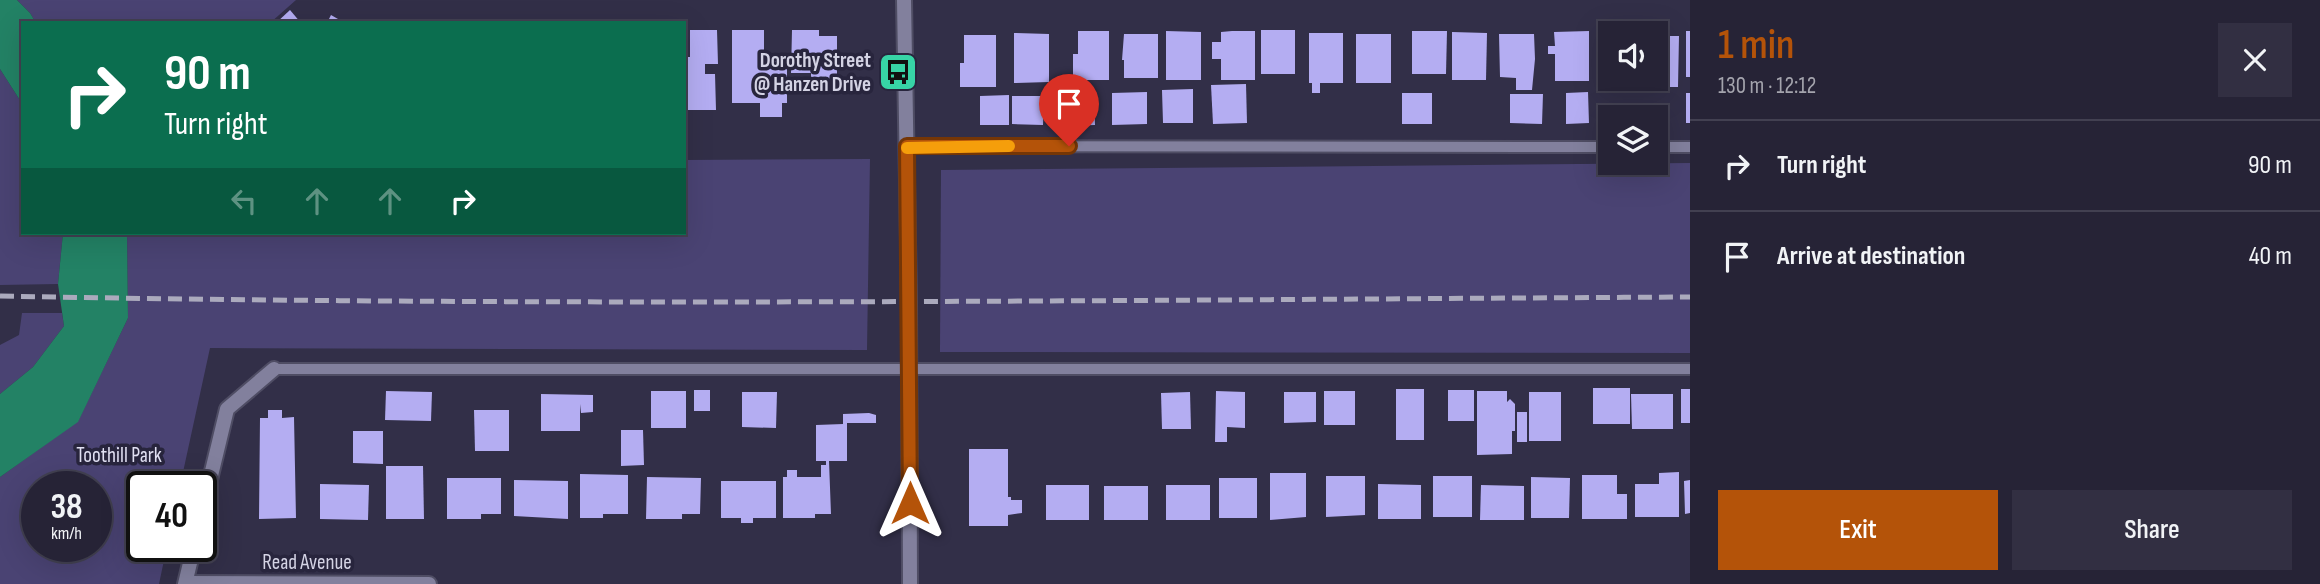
<!DOCTYPE html>
<meta charset="utf-8">
<style>
body{margin:0;font-family:"Sofia Sans Condensed",sans-serif;background:#322f42;color:#f1f3f6;height:100vh;display:flex;flex-direction:column;font-size:26px;white-space:nowrap}
*{box-sizing:border-box;margin:0}
p{font-size:23px;color:#a4a4ad}
.icon{flex:none;width:38px;height:38px;fill:none;stroke:currentColor;stroke-width:2;stroke-linecap:round;stroke-linejoin:round}
.map{position:relative;flex:1;overflow:hidden}
.sheet{display:flex;flex-direction:column;background:#262336;width:630px}
.sheet>*{flex:none}
.guide{position:absolute;left:21px;top:21px;width:665px;height:214px;border-radius:0px;box-shadow:0 7px 28px #0002,0 0 0 2px #424051;background:#0b6e4f;color:#fff;overflow:hidden}
.controls{position:absolute;left:1598px;top:21px;display:grid;gap:14px}
.controls a{display:grid;place-items:center;width:70px;height:70px;border-radius:0px;background:#262336;box-shadow:0 7px 28px #0002,0 0 0 2px #424051;font-size:35px}
.speed{position:absolute;left:21px;top:471px;display:flex;gap:14px;font-size:35px;font-weight:700;text-align:center}
.speed>*{display:grid;place-content:center;width:91px;height:91px;border-radius:50%;background:#262336;box-shadow:0 7px 28px #0002,0 0 0 2px #424051;line-height:1}
.speed small{font-size:18px;font-weight:400}
.speed .limit{border:4px solid #111;border-radius:10px;background:#fff;color:#111}
.pin{position:absolute;display:grid;place-items:center;width:60px;height:60px;color:#fff;margin:-72px -30px;border-radius:50% 50% 50% 0;rotate:-45deg;box-shadow:0 0 7px #0007}
.pin .icon{rotate:45deg}
.me{position:absolute;width:77px;margin:-38px;rotate:0deg;stroke-linejoin:round;filter:drop-shadow(0 0 5px #0008)}
.turn{display:flex;align-items:center;gap:24px;height:147px;padding:0 28px;font-size:32px}
.turn .icon{width:91px;height:91px;stroke-width:2.5}
.turn b{display:block;font-size:49px;line-height:60px}
.lanes{display:flex;align-items:center;height:66px;padding:0 28px;background:#0003;justify-content:center;gap:35px;direction:ltr}
.lanes .off{opacity:.35}
.round{display:grid;place-items:center;flex:none;width:74px;height:74px;border-radius:0px;background:#322f42}
.overview{display:flex;align-items:center;justify-content:space-between;height:119px;padding:0 28px}
h1{font-size:42px;font-weight:600;line-height:52px;color:#b45309}
.button{display:flex;gap:14px;margin-top:auto;padding:14px 28px}
.button a{flex:1;height:80px;border-radius:0px;background:#b45309;color:#fff;font-size:28px;font-weight:600;line-height:80px;text-align:center}
.button a+a{background:#322f42;color:#f1f3f6}
ul{padding:0;list-style:none}
li{display:flex;align-items:center;gap:21px;height:91px;padding:0 28px;border-top:2px solid #424051}
li div{flex:1}
li b{display:block;font-size:26px}
li em{font-style:normal}
main{display:flex;flex:1;min-height:0}
.map>svg:first-child{display:block}
.green{fill:#4a4373;fill-rule:evenodd}
.water{fill:#238265}
.building{fill:#b4adf2}
.lines{fill:none;stroke-linecap:round;stroke-linejoin:round}
.service-casing{stroke:#4f4d64;stroke-width:14}
.minor-casing{stroke:#4f4d64;stroke-width:18}
.tertiary-casing{stroke:#4f4d64;stroke-width:18}
.service{stroke:#82809d;stroke-width:10}
.minor{stroke:#82809d;stroke-width:14}
.tertiary{stroke:#82809d;stroke-width:14}
.rail{stroke:#abaabd;stroke-width:5;stroke-dasharray:14 7;stroke-linecap:butt}
.route-casing{stroke:#753606;stroke-width:18}
.route{stroke:#b45309;stroke-width:12}
.slow{stroke:#f59e0b;stroke-width:12}
.labels{text-anchor:middle;stroke-width:7;stroke-linejoin:round;paint-order:stroke}
.poi-label{font-size:21px;font-weight:bold;fill:#d4d3e4;stroke:#28253d;text-anchor:end}
.park-label{font-size:21px;fill:#e1e0f3;stroke:#28253d}
.street-label{font-size:21px;fill:#d4d3e4;stroke:#28253d}
</style>
<main>
<div class="map">
<svg width="1690" height="584" viewBox="0 0 1690 584">
<rect width="100%" height="100%" fill="#322f48"/>
<g class="green">
<path d="M 17,0 L 296,0 L 270,23 L 36,23 L 30,13 Z"/>
<path d="M 0,69 L 23,105 L 23,233 L 63,233 L 58,284 L 0,285 Z"/>
<path d="M 870,159 L 867,350 L 210,348 L 180,486 L 142,486 L 142,546 L 167,546 L 159,584 L 0,584 L 0,477 L 78,421 L 128,318 L 127,233 L 684,233 L 684,160 ZM 37,486 L 96,486 L 96,546 L 37,546 Z"/>
<path d="M 1690,163 L 1690,353 L 940,352 L 941,170 Z"/>
<path d="M 22,313 L 62,313 L 64,326 L 33,367 L 0,394 L 0,345 L 19,335 Z"/>
</g>
<g class="water">
<path d="M 0,0 L 17,0 L 30,13 L 36,23 L 23,23 L 23,105 L 0,69 Z"/>
<path d="M 63,233 L 127,233 L 128,318 L 78,422 L 0,477 L 0,394 L 33,367 L 64,326 L 58,284 Z"/>
</g>
<g class="building">
<path d="M 290,10 L 301,23 L 276,23 Z"/>
<path d="M 331,15 L 345,23 L 327,23 Z"/>
<path d="M 690,30 L 717,30 L 718,64 L 705,64 L 705,74 L 715,74 L 716,110 L 684,110 L 684,57 L 690,57 Z"/>
<path d="M 732,30 L 764,30 L 764,59 L 787,59 L 787,103 L 782,103 L 782,117 L 760,117 L 760,103 L 732,103 Z"/>
<path d="M 792,30 L 819,30 L 819,36 L 837,36 L 837,81 L 833,81 L 833,84 L 817,84 L 817,81 L 811,81 L 811,73 L 791,73 Z"/>
<rect x="1261" y="30" width="34" height="44"/>
<path d="M 1078,31 L 1109,31 L 1109,80 L 1073,80 L 1073,54 L 1078,54 Z"/>
<path d="M 1166,31 L 1201,32 L 1201,80 L 1166,80 Z"/>
<path d="M 1232,31 L 1255,31 L 1255,80 L 1221,80 L 1221,59 L 1212,59 L 1212,42 L 1221,42 L 1221,32 Z"/>
<path d="M 1412,31 L 1447,31 L 1446,74 L 1412,74 Z"/>
<path d="M 1589,31 L 1589,81 L 1555,81 L 1555,54 L 1548,54 L 1548,46 L 1555,46 L 1554,32 Z"/>
<rect x="1686" y="31" width="4" height="46"/>
<path d="M 1452,32 L 1487,33 L 1486,80 L 1452,80 Z"/>
<path d="M 1014,33 L 1049,34 L 1049,82 L 1014,83 Z"/>
<path d="M 1309,33 L 1343,33 L 1343,83 L 1320,83 L 1320,93 L 1312,93 L 1312,83 L 1309,83 Z"/>
<path d="M 1124,34 L 1158,34 L 1158,78 L 1124,78 L 1124,60 L 1122,60 Z"/>
<rect x="1356" y="34" width="35" height="49"/>
<path d="M 1499,34 L 1534,34 L 1535,59 L 1532,90 L 1516,90 L 1516,78 L 1500,77 Z"/>
<path d="M 1597,34 L 1610,35 L 1610,78 L 1597,78 Z"/>
<path d="M 964,35 L 996,35 L 996,87 L 960,87 L 960,63 L 964,63 Z"/>
<path d="M 1656,36 L 1679,36 L 1678,87 L 1659,87 L 1659,73 L 1656,73 Z"/>
<path d="M 1639,79 L 1653,79 L 1653,92 L 1638,92 Z"/>
<path d="M 1246,84 L 1247,123 L 1213,124 L 1211,85 Z"/>
<path d="M 1193,89 L 1193,123 L 1163,123 L 1162,90 Z"/>
<path d="M 1147,92 L 1147,124 L 1112,125 L 1112,93 Z"/>
<path d="M 1588,92 L 1589,123 L 1566,124 L 1566,93 Z"/>
<rect x="1402" y="93" width="30" height="31"/>
<rect x="1686" y="93" width="4" height="30"/>
<path d="M 1510,94 L 1543,94 L 1542,124 L 1510,123 Z"/>
<path d="M 1009,95 L 1009,125 L 980,125 L 980,96 Z"/>
<path d="M 1012,96 L 1044,96 L 1043,125 L 1012,124 Z"/>
<path d="M 1094,97 L 1095,125 L 1063,126 L 1062,98 Z"/>
<rect x="1593" y="388" width="37" height="36"/>
<rect x="1396" y="389" width="28" height="51"/>
<rect x="1681" y="389" width="9" height="34"/>
<rect x="694" y="390" width="16" height="21"/>
<rect x="1448" y="390" width="26" height="31"/>
<path d="M 386,391 L 432,392 L 431,421 L 385,420 Z"/>
<rect x="651" y="391" width="35" height="37"/>
<path d="M 1216,391 L 1245,392 L 1245,428 L 1227,427 L 1227,442 L 1215,442 Z"/>
<rect x="1324" y="391" width="31" height="34"/>
<path d="M 1477,391 L 1507,391 L 1507,402 L 1510,399 L 1515,404 L 1515,431 L 1512,431 L 1512,454 L 1477,455 Z"/>
<path d="M 742,392 L 777,392 L 776,428 L 742,427 Z"/>
<path d="M 1190,392 L 1191,429 L 1162,429 L 1161,393 Z"/>
<path d="M 1284,392 L 1316,392 L 1316,422 L 1284,423 Z"/>
<rect x="1529" y="392" width="32" height="49"/>
<path d="M 541,394 L 593,395 L 593,412 L 581,413 L 580,404 L 580,431 L 541,431 Z"/>
<path d="M 1631,394 L 1673,394 L 1673,429 L 1632,429 Z"/>
<path d="M 268,410 L 282,410 L 282,418 L 294,417 L 296,518 L 259,519 L 260,418 L 268,418 Z"/>
<path d="M 474,410 L 509,410 L 509,451 L 475,451 Z"/>
<rect x="1517" y="412" width="10" height="30"/>
<path d="M 869,413 L 876,415 L 876,423 L 847,423 L 847,461 L 829,461 L 831,514 L 815,514 L 815,518 L 783,518 L 783,477 L 787,477 L 787,470 L 797,470 L 797,477 L 821,477 L 821,465 L 826,465 L 826,461 L 816,461 L 816,425 L 843,424 L 843,414 Z"/>
<path d="M 621,430 L 643,430 L 644,465 L 621,466 Z"/>
<path d="M 353,431 L 383,431 L 383,464 L 353,463 Z"/>
<path d="M 969,449 L 1008,449 L 1008,497 L 1011,497 L 1011,500 L 1022,500 L 1022,513 L 1008,515 L 1008,526 L 969,526 Z"/>
<path d="M 386,466 L 423,466 L 424,519 L 386,519 Z"/>
<path d="M 1679,472 L 1679,517 L 1635,517 L 1635,484 L 1659,484 L 1659,473 Z"/>
<path d="M 1270,473 L 1306,473 L 1306,517 L 1270,520 Z"/>
<path d="M 580,474 L 628,475 L 628,514 L 603,514 L 603,518 L 580,518 Z"/>
<path d="M 1582,475 L 1617,475 L 1617,494 L 1627,494 L 1627,519 L 1582,519 Z"/>
<path d="M 1326,476 L 1365,476 L 1365,515 L 1326,517 Z"/>
<rect x="1433" y="476" width="39" height="41"/>
<path d="M 647,477 L 701,478 L 700,514 L 682,514 L 682,519 L 646,519 Z"/>
<path d="M 1531,477 L 1570,478 L 1569,518 L 1531,518 Z"/>
<path d="M 447,478 L 501,478 L 501,514 L 481,514 L 481,519 L 447,519 Z"/>
<rect x="1219" y="478" width="38" height="40"/>
<path d="M 514,480 L 568,481 L 568,519 L 514,516 Z"/>
<path d="M 1690,480 L 1690,513 L 1685,514 L 1684,481 Z"/>
<path d="M 721,481 L 776,481 L 776,518 L 753,518 L 753,523 L 741,523 L 741,518 L 721,518 Z"/>
<path d="M 320,484 L 369,485 L 368,520 L 320,519 Z"/>
<path d="M 1378,484 L 1421,485 L 1421,519 L 1378,519 Z"/>
<rect x="1046" y="485" width="43" height="35"/>
<rect x="1166" y="485" width="44" height="35"/>
<path d="M 1481,485 L 1524,486 L 1524,520 L 1480,520 Z"/>
<rect x="1104" y="486" width="44" height="34"/>
</g>
<g class="lines">
<defs>
<g id="service">
<path d="M 907,146 L 1610,147"/>
<path d="M 1656,147 L 1690,147"/>
<path d="M 274,369 L 1690,369"/>
</g>
<g id="minor">
<path d="M 201,517 L 227,409 L 274,369"/>
<path d="M 186,583 L 429,584"/>
<path d="M 185,584 L 194,546"/>
</g>
<path id="tertiary" d="M 904,0 L 909,302 L 910,584"/>
</defs>
<use href="#service" class="service-casing"/>
<use href="#minor" class="minor-casing"/>
<use href="#tertiary" class="tertiary-casing"/>
<use href="#service" class="service"/>
<use href="#minor" class="minor"/>
<use href="#tertiary" class="tertiary"/>
<path class="rail" d="M 0,296 C 563,307 1127,300 1690,297"/>
</g>
<g class="lines">
<defs>
<path id="route" d="M 910,503 L 907,146 L 1069,146"/>
</defs>
<use href="#route" class="route-casing"/>
<use href="#route" class="route"/>
<path class="slow" d="M 907,148 L 1009,146"/>
</g>
<defs>
<symbol id="bus-square" viewBox="-11 -11 22 22"><rect x="-9" y="-9" width="18" height="18" rx="4" fill="#37d4a6" stroke="#28253d"/><path d="M-5-6H5V4H4V6H2V4H-2V6H-4V4H-5ZM-3.5-4V0h7V-4ZM-3.5 1.2v1.5H-2V1.2ZM2 1.2v1.5H3.5V1.2Z" fill="#111"/></symbol>
</defs>
<g fill-rule="evenodd">
<use href="#bus-square" x="876" y="50" width="44" height="44"/>
</g>
<g class="labels">
<g class="poi-label">
<text x="871" y="67">Dorothy Street<tspan x="871" dy="24">@ Hanzen Drive</tspan></text>
</g>
<g class="park-label">
<text x="119" y="462">Toothill Park</text>
</g>
<g class="street-label">
<text x="307" y="569">Read Avenue</text>
</g>
</g>
</svg>
<div class="controls">
<a><svg class="icon" aria-label="sound" viewBox="0 0 24 24"><path d="M4 9h4l5-4v14l-5-4H4zM17 9q2 3 0 6"/></svg></a>
<a><svg class="icon" aria-label="layers" viewBox="0 0 24 24"><path d="M12 4l9 5-9 5-9-5zM3 14l9 5 9-5"/></svg></a>
</div>
<div class="speed"><div>38<small>km/h</small></div><div class="limit">40</div></div>
<div class="pin" style="left:1069px;top:146px;background:#d93025"><svg class="icon" aria-label="arrive" viewBox="0 0 24 24"><path d="M6 21V4h12l-3 4 3 4H6"/></svg></div>
<svg class="me" style="left:910px;top:503px" viewBox="-20 -20 40 40"><path d="M0-17L14 15 0 8-14 15z" fill="#b45309" stroke="#fff" stroke-width="4"/></svg>
<div class="guide">
<div class="turn"><svg class="icon" aria-label="right" viewBox="0 0 24 24"><path d="M7 20v-9h11M14 6l5 5-5 5"/></svg><div><b>90 m</b>Turn right</div></div>
<div class="lanes"><svg class="icon off" aria-label="left" viewBox="0 0 24 24"><path d="M17 20v-9H6M10 6l-5 5 5 5"/></svg><svg class="icon off" aria-label="ahead" viewBox="0 0 24 24"><path d="M12 20V5M6 11l6-6 6 6"/></svg><svg class="icon off" aria-label="ahead" viewBox="0 0 24 24"><path d="M12 20V5M6 11l6-6 6 6"/></svg><svg class="icon" aria-label="right" viewBox="0 0 24 24"><path d="M7 20v-9h11M14 6l5 5-5 5"/></svg></div>
</div>
</div>
<section class="sheet">
<div class="overview"><div><h1>1 min</h1><p>130 m · 12:12</p></div><a class="round"><svg class="icon" aria-label="close" viewBox="0 0 24 24"><path d="M6 6l12 12M18 6L6 18"/></svg></a></div>
<ul>
<li><svg class="icon" aria-label="right" viewBox="0 0 24 24"><path d="M7 20v-9h11M14 6l5 5-5 5"/></svg><div><b>Turn right</b></div><em>90 m</em></li>
<li><svg class="icon" aria-label="arrive" viewBox="0 0 24 24"><path d="M6 21V4h12l-3 4 3 4H6"/></svg><div><b>Arrive at destination</b></div><em>40 m</em></li>
</ul>
<div class="button"><a>Exit</a><a>Share</a></div>
</section>
</main>
